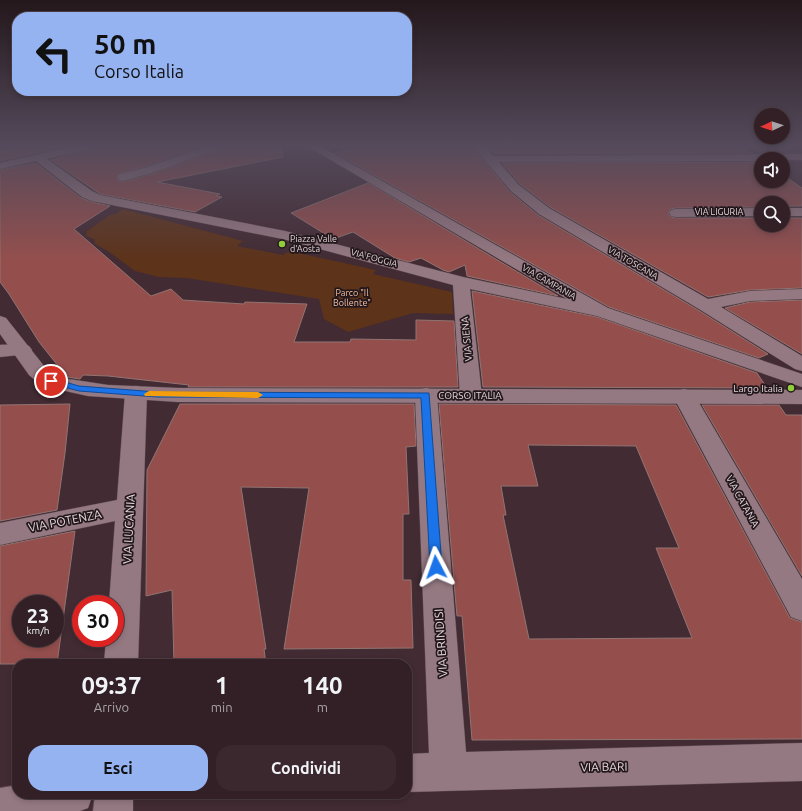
<!DOCTYPE html>
<html lang="it">
<style>
body{margin:0;font-family:Ubuntu,sans-serif;background:#3a282e;color:#f1f3f6;height:100vh;display:flex;flex-direction:column;font-size:15px;white-space:nowrap}
*{box-sizing:border-box;margin:0}
p{font-size:13px;color:#a8a3a7}
.icon{flex:none;width:22px;height:22px;fill:none;stroke:currentColor;stroke-width:2;stroke-linecap:round;stroke-linejoin:round}
.map{position:relative;flex:1;overflow:hidden}
.details{position:absolute;left:12px;top:659px;width:400px;height:140px;display:flex;flex-direction:column;background:#322026;border-radius:16px;box-shadow:0 2px 6px #0003,0 0 0 1px #4d3e43}
.details>*{flex:none}
.top-card{position:absolute;left:12px;top:12px;width:400px;height:84px;border-radius:16px;box-shadow:0 2px 6px #0003,0 0 0 1px #4d3e43;background:#95b2f1;color:#111;overflow:hidden}
.needle{width:26px;rotate:266deg}
.buttons{position:absolute;left:754px;top:108px;display:grid;gap:8px}
.buttons a{display:grid;place-items:center;width:36px;height:36px;border-radius:50%;background:#322026;box-shadow:0 2px 6px #0003,0 0 0 1px #4d3e43;font-size:20px}
.speed{position:absolute;left:12px;top:595px;display:flex;gap:8px;font-size:20px;font-weight:700;text-align:center}
.speed>*{display:grid;place-content:center;width:52px;height:52px;border-radius:50%;background:#322026;box-shadow:0 2px 6px #0003,0 0 0 1px #4d3e43;line-height:1}
.speed small{font-size:10px;font-weight:400}
.speed .limit{border:6px solid #d22;background:#fff;color:#111}
.pin{position:absolute;display:grid;place-items:center;width:34px;height:34px;color:#fff;margin:-17px;border:2px solid #fff;border-radius:50%;box-shadow:0 1px 4px #0007}
.me{position:absolute;width:44px;margin:-22px;rotate:356deg;stroke-linejoin:round;filter:drop-shadow(0 0 3px #0008)}
.turn{display:flex;align-items:center;gap:14px;height:84px;padding:0 16px;font-size:18px}
.turn .icon{width:52px;height:52px;stroke-width:2.5}
.turn b{display:block;font-size:28px;line-height:34px}
.eta{display:flex;justify-content:space-evenly;align-items:center;height:68px;text-align:center}
.eta b{font-size:24px;font-weight:700;line-height:28px}
.cta{display:flex;gap:8px;margin-top:auto;padding:8px 16px}
.cta a{flex:1;height:46px;border-radius:16px;background:#95b2f1;color:#111;font-size:16px;font-weight:700;line-height:46px;text-align:center}
.cta a+a{background:#3a282e;color:#f1f3f6}
.map>svg:first-child{display:block}
.green{fill:#5d331a}
.building{fill:#944f4d;stroke:#917472;fill-rule:evenodd}
.lines{fill:none;stroke-linecap:round;stroke-linejoin:round}
.minor-casing{stroke:#5d4a50;stroke-width:1}
.tertiary-casing{stroke:#5d4a50;stroke-width:1}
.minor{fill:#957982;fill-rule:evenodd}
.tertiary{fill:#957982;fill-rule:evenodd}
.route{fill:#1a73e8;stroke:#114b97}
.slow{fill:#f59e0b}
.poi-dot{fill:#92cd3e;stroke:#22171b;stroke-width:1.5}
.labels{text-anchor:middle;stroke-width:3.5;stroke-linejoin:round;paint-order:stroke}
.far-street-label{font-size:9px;fill:#e5d6da;stroke:#22171b}
.far-poi-label{font-size:9px;fill:#e5d6da;stroke:#22171b;text-anchor:start}
.far-park-label{font-size:9px;fill:#f9c3a6;stroke:#22171b}
.street-label{font-size:10px;fill:#e5d6da;stroke:#22171b}
.poi-label{font-size:10px;fill:#e5d6da;stroke:#22171b;text-anchor:end}
.near-street-label{font-size:12px;fill:#e5d6da;stroke:#22171b}
</style>
<div class="map">
<svg width="802" height="811" viewBox="0 0 802 811">
<rect width="100%" height="100%" fill="#422b33"/>
<path class="green" d="M 123,209 L 243,241 L 237,246 L 283,255 L 289,251 L 376,270 L 373,274 L 452,292 L 453,314 L 413,313 L 348,332 L 324,319 L 319,299 L 187,278 L 159,277 L 135,271 L 108,251 L 95,244 L 94,239 L 86,236 L 87,231 L 110,215 L 116,214 Z"/>
<g class="building">
<path d="M 28,146 L 67,146 L 0,161 L 0,151 Z"/>
<path d="M 94,146 L 203,146 L 144,167 L 119,173 L 116,178 L 119,181 L 123,182 L 152,174 L 222,149 L 224,146 L 282,146 L 283,157 L 157,182 L 220,194 L 216,196 L 222,197 L 195,212 L 100,194 L 51,160 L 92,149 Z"/>
<path d="M 369,146 L 375,149 L 393,146 L 472,146 L 510,192 L 538,215 L 698,310 L 768,354 L 759,358 L 609,307 L 335,153 Z"/>
<path d="M 486,146 L 741,146 L 751,153 L 494,154 Z"/>
<path d="M 761,162 L 761,181 L 783,181 L 783,175 L 802,188 L 802,206 L 783,206 L 783,203 L 761,203 L 761,207 L 676,208 L 670,209 L 668,214 L 671,217 L 676,218 L 761,218 L 761,225 L 783,225 L 783,218 L 802,218 L 802,288 L 750,290 L 708,297 L 550,207 L 520,184 L 502,163 Z"/>
<path d="M 36,163 L 81,198 L 92,202 L 110,206 L 74,229 L 151,296 L 171,289 L 183,300 L 244,304 L 245,302 L 307,304 L 294,342 L 350,342 L 351,339 L 416,340 L 416,320 L 454,321 L 458,387 L 188,387 L 189,385 L 108,376 L 83,375 L 80,379 L 67,377 L 39,342 L 9,294 L 0,282 L 0,170 Z"/>
<path d="M 368,183 L 558,296 L 467,276 L 465,265 L 449,272 L 443,270 L 421,258 L 409,262 L 395,258 L 353,232 L 336,238 L 328,233 L 325,234 L 291,213 Z"/>
<path d="M 472,291 L 597,317 L 757,373 L 767,388 L 483,387 Z"/>
<path d="M 802,300 L 802,354 L 725,308 L 750,302 Z"/>
<path d="M 70,404 L 65,453 L 57,510 L 0,521 L 0,405 Z"/>
<path d="M 180,404 L 414,404 L 416,446 L 406,447 L 409,514 L 403,514 L 403,580 L 411,580 L 413,648 L 284,649 L 309,488 L 241,487 L 266,649 L 264,649 L 266,664 L 174,664 L 172,590 L 146,596 L 147,470 Z"/>
<path d="M 439,404 L 676,405 L 790,618 L 802,622 L 802,739 L 472,740 L 462,616 L 457,616 L 456,605 ZM 528,445 L 636,446 L 679,548 L 656,548 L 692,638 L 529,639 L 503,515 L 506,515 L 501,486 L 538,486 Z"/>
<path d="M 702,405 L 779,405 L 786,415 L 802,415 L 802,576 Z"/>
<path d="M 75,531 L 57,664 L 0,664 L 0,546 ZM 21,604 L 55,604 L 55,638 L 21,638 Z"/>
</g>
<g class="lines">
<defs>
<g id="minor">
<path d="M 74,146 L 93,146 L 92,148 L 47,159 L 92,191 L 100,195 L 285,231 L 463,277 L 567,299 L 307,146 L 320,146 L 608,308 L 802,374 L 802,387 L 597,316 L 470,289 L 482,396 L 479,401 L 471,403 L 463,401 L 460,396 L 453,285 L 283,239 L 92,201 L 82,197 L 36,161 L 0,169 L 0,163 Z"/>
<path d="M 208,146 L 223,146 L 222,148 L 152,173 L 123,181 L 119,180 L 117,177 L 119,174 L 144,168 Z"/>
<path d="M 473,146 L 484,146 L 493,156 L 802,154 L 802,160 L 761,159 L 761,161 L 499,162 L 519,185 L 549,208 L 708,299 L 750,291 L 802,289 L 802,299 L 750,301 L 721,307 L 802,356 L 802,371 L 795,369 L 699,309 L 539,214 L 511,191 Z"/>
<path d="M 761,208 L 761,216 L 676,217 L 671,216 L 669,213 L 671,210 L 676,209 Z"/>
<rect x="783" y="208" width="19" height="8"/>
<path d="M 22,344 L 29,346 L 32,350 L 29,354 L 0,357 L 0,345 Z"/>
<path d="M 136,386 L 144,388 L 147,393 L 138,664 L 104,664 L 106,638 L 115,638 L 115,604 L 109,604 L 115,521 L 0,545 L 0,523 L 117,500 L 125,393 L 128,388 Z"/>
<path d="M 426,388 L 434,390 L 437,395 L 466,752 L 802,743 L 802,781 L 407,792 L 407,754 L 429,753 L 415,395 L 418,390 Z"/>
<path d="M 684,389 L 692,391 L 695,396 L 802,579 L 802,621 L 791,617 L 673,396 L 676,391 Z"/>
<path d="M 17,785 L 17,794 L 93,794 L 88,808 L 80,811 L 0,811 L 0,788 Z"/>
<path d="M 95,794 L 133,794 L 133,811 L 93,811 Z"/>
</g>
<path id="tertiary" d="M 0,316 L 6,318 L 44,366 L 50,373 L 62,378 L 108,385 L 178,388 L 802,390 L 802,404 L 178,402 L 88,396 L 47,387 L 36,381 L 29,375 L 0,334 Z"/>
</defs>
<use href="#minor" class="minor-casing"/>
<use href="#tertiary" class="tertiary-casing"/>
<use href="#minor" class="minor"/>
<use href="#tertiary" class="tertiary"/>
</g>
<linearGradient id="sky" x2="0" y2="1"><stop stop-color="#24181c"/><stop offset="0.56" stop-color="#544a5b"/><stop offset="1" stop-color="#544a5b" stop-opacity="0"/></linearGradient>
<rect width="802" height="260" fill="url(#sky)"/>
<path class="route" d="M 51,378 L 79,386 L 157,392 L 429,393 L 442,567 L 441,571 L 436,572 L 432,571 L 430,567 L 421,398 L 157,397 L 79,391 L 48,383 L 47,381 Z"/>
<path class="slow" d="M 149,391 L 258,392 L 263,395 L 258,398 L 145,396 L 144,394 Z"/>
<g class="poi-dot">
<circle cx="282" cy="244" r="4"/>
<circle cx="791" cy="388" r="4"/>
</g>
<g class="labels">
<g class="far-street-label">
<text x="719" y="215">VIA LIGURIA</text>
<text transform="translate(374 258) rotate(15)" y="3">VIA FOGGIA</text>
<text transform="translate(633 263) rotate(30)" y="3">VIA TOSCANA</text>
<text transform="translate(549 282) rotate(30)" y="3">VIA CAMPANIA</text>
</g>
<g class="far-poi-label">
<text x="290" y="242">Piazza Valle<tspan x="290" dy="10">d'Aosta</tspan></text>
</g>
<g class="far-park-label">
<text x="352" y="296">Parco "Il<tspan x="352" dy="10">Bollente"</tspan></text>
</g>
<g class="street-label">
<text transform="translate(466 339) rotate(-95)" y="4">VIA SIENA</text>
<text x="470" y="399">CORSO ITALIA</text>
<text transform="translate(743 501) rotate(61)" y="4">VIA CATANIA</text>
</g>
<g class="poi-label">
<text x="783" y="392">Largo Italia</text>
</g>
<g class="near-street-label">
<text transform="translate(65 521) rotate(-11)" y="4">VIA POTENZA</text>
<text transform="translate(129 529) rotate(-87)" y="4">VIA LUCANIA</text>
<text transform="translate(441 643) rotate(-94)" y="4">VIA BRINDISI</text>
<text transform="translate(604 767) rotate(-1)" y="4">VIA BARI</text>
</g>
</g>
</svg>
<div class="buttons">
<a><svg class="needle" viewBox="-14 -14 28 28"><path d="M0-13l5 13h-10z" fill="#e53935"/><path d="M0 13l5-13h-10z" fill="#a8a3a7"/></svg></a>
<a><svg class="icon" aria-label="sound" viewBox="0 0 24 24"><path d="M4 9h4l5-4v14l-5-4H4zM17 9q2 3 0 6"/></svg></a>
<a><svg class="icon" aria-label="search" viewBox="0 0 24 24"><circle cx="10" cy="10" r="6"/><path d="M15 15l6 6"/></svg></a>
</div>
<div class="speed"><div>23<small>km/h</small></div><div class="limit">30</div></div>
<div class="pin" style="left:51px;top:381px;background:#d93025"><svg class="icon" aria-label="arrive" viewBox="0 0 24 24"><path d="M6 21V4h12l-3 4 3 4H6"/></svg></div>
<svg class="me" style="left:436px;top:567px" viewBox="-20 -20 40 40"><path d="M0-17L14 15 0 8-14 15z" fill="#1a73e8" stroke="#fff" stroke-width="4"/></svg>
<div class="top-card">
<div class="turn"><svg class="icon" aria-label="left" viewBox="0 0 24 24"><path d="M17 20v-9H6M10 6l-5 5 5 5"/></svg><div><b>50 m</b>Corso Italia</div></div>
</div>
<section class="details">
<div class="eta">
<div><b>09:37</b><p>Arrivo</p></div>
<div><b>1</b><p>min</p></div>
<div><b>140</b><p>m</p></div>
</div>
<div class="cta"><a>Esci</a><a>Condividi</a></div>
</section>
</div>
